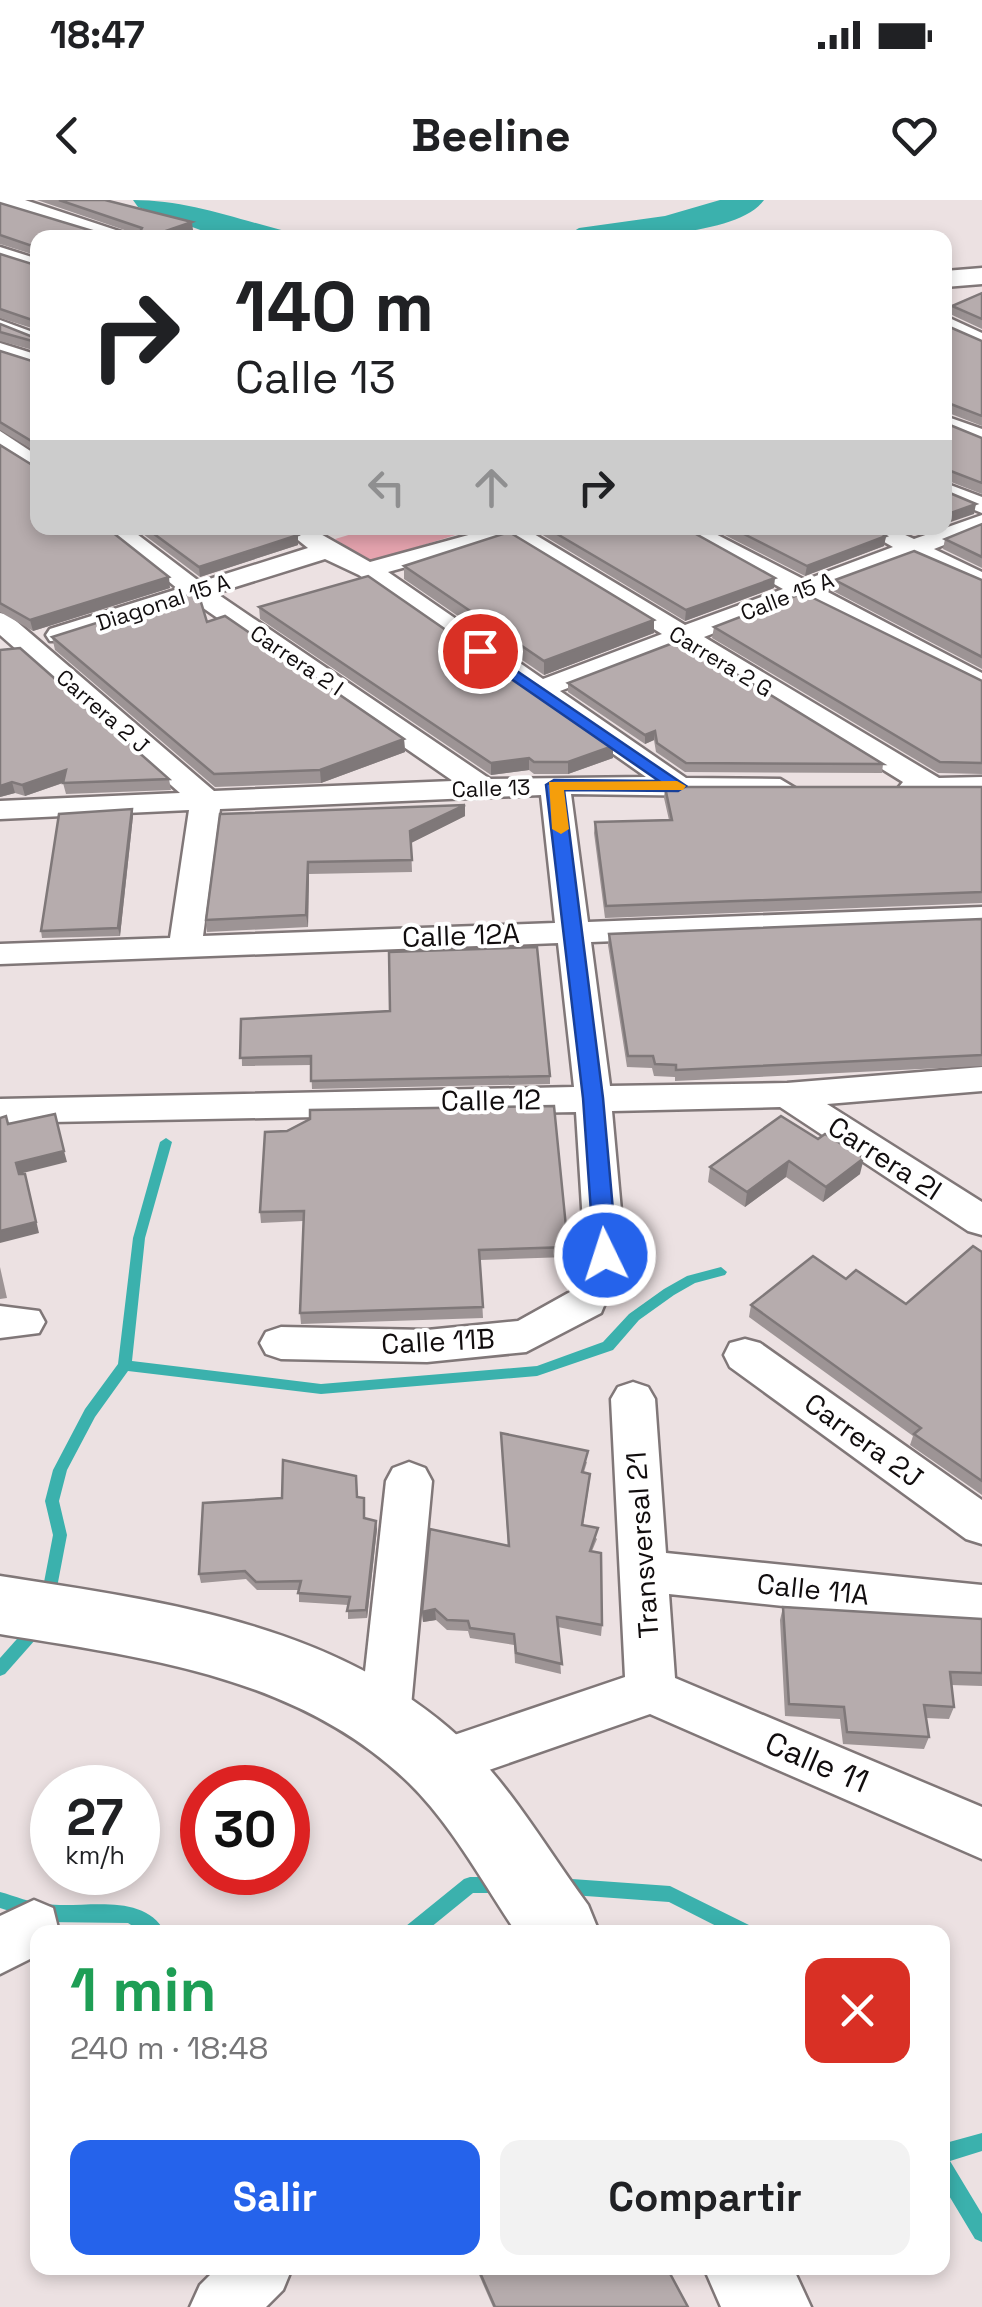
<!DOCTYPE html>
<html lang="es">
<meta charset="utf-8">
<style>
body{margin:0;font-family:"Space Grotesk",sans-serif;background:#f2f2f2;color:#202124;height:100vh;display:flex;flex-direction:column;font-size:38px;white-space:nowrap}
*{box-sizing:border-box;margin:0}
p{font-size:32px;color:#757577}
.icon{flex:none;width:55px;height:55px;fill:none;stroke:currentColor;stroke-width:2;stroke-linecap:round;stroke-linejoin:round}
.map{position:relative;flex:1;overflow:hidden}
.side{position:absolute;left:30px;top:1725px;width:920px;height:350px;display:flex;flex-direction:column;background:#fff;border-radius:20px;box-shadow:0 5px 15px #0003}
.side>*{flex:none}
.guide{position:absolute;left:30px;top:30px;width:922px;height:305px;border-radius:20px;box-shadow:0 5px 15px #0003;background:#fff;color:#202124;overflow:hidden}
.speed{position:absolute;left:30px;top:1565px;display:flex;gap:20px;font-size:50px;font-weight:700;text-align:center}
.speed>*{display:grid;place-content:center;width:130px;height:130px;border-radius:50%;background:#fff;box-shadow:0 5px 15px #0003;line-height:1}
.speed small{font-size:25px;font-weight:400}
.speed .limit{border:15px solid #d22;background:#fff;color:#111}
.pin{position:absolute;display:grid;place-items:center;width:85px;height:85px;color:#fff;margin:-42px;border:5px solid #fff;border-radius:50%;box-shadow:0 2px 10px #0007}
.me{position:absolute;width:110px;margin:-55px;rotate:356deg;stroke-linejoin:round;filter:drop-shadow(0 0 8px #0008)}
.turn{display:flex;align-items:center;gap:35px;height:210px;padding:0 40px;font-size:45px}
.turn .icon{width:130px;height:130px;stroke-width:2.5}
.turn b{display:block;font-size:70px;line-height:85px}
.lanes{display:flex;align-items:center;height:95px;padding:0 40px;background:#0003;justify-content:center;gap:50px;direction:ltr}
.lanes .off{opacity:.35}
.round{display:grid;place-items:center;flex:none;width:105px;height:105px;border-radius:20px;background:#f2f2f2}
.head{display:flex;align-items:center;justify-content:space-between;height:170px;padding:0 40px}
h1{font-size:60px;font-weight:700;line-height:75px;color:#1e9e55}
.action{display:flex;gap:20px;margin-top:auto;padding:20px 40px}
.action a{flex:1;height:115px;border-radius:20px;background:#2563eb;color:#fff;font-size:40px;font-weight:700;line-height:115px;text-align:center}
.action a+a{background:#f2f2f2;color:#202124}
.status{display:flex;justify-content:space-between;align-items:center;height:70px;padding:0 50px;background:#fff;direction:ltr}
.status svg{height:28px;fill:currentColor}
header{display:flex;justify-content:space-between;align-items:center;height:130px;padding:0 40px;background:#fff;font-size:45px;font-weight:700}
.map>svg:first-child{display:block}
.green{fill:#e6a4af}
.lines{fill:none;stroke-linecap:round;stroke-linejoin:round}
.stream{fill:#3bb1ad;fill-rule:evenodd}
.river{fill:#3bb1ad;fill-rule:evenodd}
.pedestrian-casing{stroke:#807778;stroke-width:5}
.minor-casing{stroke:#807778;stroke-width:5}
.secondary-casing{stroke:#807778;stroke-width:5}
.pedestrian{fill:#fff;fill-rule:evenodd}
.minor{fill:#fff;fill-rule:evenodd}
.secondary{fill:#fff;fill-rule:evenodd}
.wall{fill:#9d9495}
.shaded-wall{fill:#7f7879}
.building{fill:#b6acad;stroke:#7f7879;stroke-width:2.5}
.route{fill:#2563eb;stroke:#184099;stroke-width:2.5}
.slow{fill:#f59e0b}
.labels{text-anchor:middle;stroke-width:8;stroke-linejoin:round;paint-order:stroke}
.far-street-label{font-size:22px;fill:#110d0e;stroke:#fff}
.street-label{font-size:28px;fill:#110d0e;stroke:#fff}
.near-street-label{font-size:32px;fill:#110d0e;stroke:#fff}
</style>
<div class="status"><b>18:47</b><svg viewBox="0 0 49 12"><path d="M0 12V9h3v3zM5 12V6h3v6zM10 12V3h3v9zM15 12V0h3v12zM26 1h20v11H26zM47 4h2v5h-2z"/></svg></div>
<header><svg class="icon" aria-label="back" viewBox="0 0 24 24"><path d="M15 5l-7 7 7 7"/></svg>Beeline<svg class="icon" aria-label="heart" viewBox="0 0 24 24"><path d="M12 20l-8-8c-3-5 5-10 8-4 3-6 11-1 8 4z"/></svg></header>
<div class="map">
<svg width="982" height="2107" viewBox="0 0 982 2107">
<rect width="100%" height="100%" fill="#ece1e2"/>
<path class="green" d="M 372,328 L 478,328 L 369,362 L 335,339 Z"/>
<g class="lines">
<g class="stream">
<path d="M 166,938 L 172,942 L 145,1038 L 132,1161 L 321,1184 L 537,1166 L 603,1142 L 629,1114 L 664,1089 L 687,1076 L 721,1067 L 727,1072 L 725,1075 L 695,1083 L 674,1095 L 639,1120 L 613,1150 L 537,1176 L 321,1194 L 128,1171 L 95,1217 L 67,1270 L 59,1301 L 67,1335 L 55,1398 L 53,1403 L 48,1404 L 43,1403 L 41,1398 L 53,1335 L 45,1301 L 53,1270 L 85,1209 L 118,1164 L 133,1038 L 160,942 Z"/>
<path d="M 38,1419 L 43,1421 L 46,1426 L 43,1431 L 5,1474 L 0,1476 L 0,1458 L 33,1421 Z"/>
<path d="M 470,1677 L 503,1677 L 509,1679 L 511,1685 L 509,1691 L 503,1693 L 473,1693 L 425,1732 L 404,1732 L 406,1726 L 464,1679 Z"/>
<path d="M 558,1678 L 670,1686 L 751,1726 L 754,1732 L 728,1732 L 669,1702 L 558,1694 L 552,1692 L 550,1686 L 552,1680 Z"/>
<path d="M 0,1692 C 15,1696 31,1703 46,1704 C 84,1709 143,1691 165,1732 L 142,1732 L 128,1723 L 44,1722 L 0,1708 Z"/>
<path d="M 982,1933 L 982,1951 L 950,1961 L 982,2014 L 982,2042 L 975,2039 L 942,1984 L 942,1944 Z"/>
</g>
<g class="river">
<path d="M 133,0 C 186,0 234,18 285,31 L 289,38 L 222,38 L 138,7 Z"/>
<path d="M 720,0 L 764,0 C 737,39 607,38 563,38 L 579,28 L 665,16 Z"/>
</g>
<defs>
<path id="pedestrian" d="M 0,120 L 38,134 L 38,143 L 0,129 Z"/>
<g id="minor">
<path d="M 0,47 L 38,59 L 38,70 L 0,58 Z"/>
<path d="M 945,116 L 982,133 L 982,147 L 945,130 Z"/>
<path d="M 0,143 L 38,155 L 38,168 L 0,156 Z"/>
<path d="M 945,216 L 982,229 L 982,244 L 945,230 Z"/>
<path d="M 0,231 L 38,256 L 38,274 L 0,249 Z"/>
<path d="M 945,283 L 982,297 L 982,313 L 945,298 Z"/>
<path d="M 982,315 L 982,330 L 934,349 L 982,372 L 982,390 L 912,357 L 824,390 L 982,473 L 982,492 L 802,399 L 704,437 L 939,578 L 982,577 L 982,595 L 903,594 L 898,588 L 903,582 L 681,445 L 560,491 L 686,578 L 780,579 L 795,588 L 780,597 L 571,594 L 588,722 L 982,707 L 982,727 L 591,742 L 610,886 L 787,883 L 982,867 L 982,891 L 827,904 L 982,1002 L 982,1035 L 968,1031 L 780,907 L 612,911 L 625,1055 L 601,1113 L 526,1152 L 427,1162 L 281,1159 L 266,1154 L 260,1143 L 266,1132 L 281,1127 L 427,1130 L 518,1121 L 570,1092 L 585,1055 L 576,912 L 0,923 L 0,899 L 574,887 L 558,743 L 0,764 L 0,744 L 170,738 L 189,610 L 0,619 L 0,601 L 180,593 L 0,435 L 0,413 L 9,415 L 214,591 L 453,581 L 193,401 L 68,441 L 50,441 L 46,435 L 50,429 L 178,389 L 103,328 L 129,328 L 200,382 L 308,348 L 283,328 L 310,328 L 370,362 L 494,328 L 531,328 L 529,331 L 685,425 L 783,389 L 675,328 L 704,328 L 805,380 L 893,347 L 860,328 L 890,328 L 914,339 ZM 507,339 L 662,434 L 543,479 L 388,372 ZM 325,359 L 359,375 L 646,577 L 490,579 L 216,393 ZM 541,595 L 555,723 L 203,736 L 220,609 Z"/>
<path d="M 0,1106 L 39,1111 L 45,1122 L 39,1133 L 0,1138 Z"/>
<path d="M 745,1139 L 760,1143 L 982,1300 L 982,1344 L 966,1339 L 730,1167 L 724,1155 L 730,1143 Z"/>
<path d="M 633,1182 L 648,1187 L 655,1199 L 666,1353 L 982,1385 L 982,1427 L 669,1394 L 675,1478 L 982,1607 L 982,1659 L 650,1514 L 437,1588 L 419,1581 L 411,1564 L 419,1547 L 625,1477 L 611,1199 L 618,1187 Z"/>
<path d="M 409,1262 L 425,1268 L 432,1281 L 410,1517 L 403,1533 L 385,1540 L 367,1533 L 360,1517 L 386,1281 L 393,1268 Z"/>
<path d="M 34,1700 L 53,1708 L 59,1732 L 38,1732 L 38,1755 L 0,1774 L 0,1716 Z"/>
<path d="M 217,2068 L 292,2068 L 283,2090 L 266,2107 L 190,2107 L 200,2085 Z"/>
</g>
<g id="secondary">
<path d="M 0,0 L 25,0 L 140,38 L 101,38 L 0,7 Z"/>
<path d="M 982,68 L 982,84 L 945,87 L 945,71 Z"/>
<path d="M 0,1376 C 160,1401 334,1423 459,1537 C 510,1584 547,1650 588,1705 L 599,1732 L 516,1732 C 483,1683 452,1625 409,1583 C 298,1476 146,1458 0,1434 Z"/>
<path d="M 704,2068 L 793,2068 L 811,2107 L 721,2107 Z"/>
</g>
</defs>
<use href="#pedestrian" class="pedestrian-casing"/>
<use href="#minor" class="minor-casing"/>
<use href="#secondary" class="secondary-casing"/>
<use href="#pedestrian" class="pedestrian"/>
<use href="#minor" class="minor"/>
<use href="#secondary" class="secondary"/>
</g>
<g class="wall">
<path d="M 37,0 L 105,0 L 193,30 L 178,35 L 38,38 L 38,56 L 0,44 L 0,3 L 99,33 L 136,34 Z"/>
<path d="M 0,54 L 35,65 L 38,64 L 38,130 L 0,118 Z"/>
<path d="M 982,93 L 982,129 L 950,114 L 952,106 Z"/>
<path d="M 0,124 L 33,137 L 35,146 L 33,150 L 0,141 Z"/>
<path d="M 945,125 L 982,141 L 982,226 L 946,212 Z"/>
<path d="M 0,151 L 35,162 L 38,156 L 38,253 L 0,230 Z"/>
<path d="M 945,223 L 982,238 L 982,294 L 946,280 Z"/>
<path d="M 0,245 L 170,388 L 33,431 L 0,412 Z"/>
<path d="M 982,324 L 982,368 L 943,349 L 945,339 Z"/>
<path d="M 135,328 L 288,328 L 298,345 L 200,377 Z"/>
<path d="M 316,328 L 350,328 L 330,335 Z"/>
<path d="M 541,328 L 685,328 L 774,388 L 685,421 L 541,334 Z"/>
<path d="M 711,328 L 871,328 L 886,336 L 884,346 L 805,376 Z"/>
<path d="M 897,328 L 935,328 L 914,335 Z"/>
<path d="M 404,366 L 654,420 L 654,433 L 544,475 L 404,379 Z"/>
<path d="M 835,380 L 982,380 L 982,469 L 833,391 Z"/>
<path d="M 259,407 L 613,558 L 568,574 L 534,574 L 529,570 L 491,575 L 260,419 Z"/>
<path d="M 207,422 L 404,539 L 405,552 L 321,583 L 215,587 L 55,450 L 52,437 Z"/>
<path d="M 714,427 L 982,481 L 982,574 L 938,573 L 712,438 Z"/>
<path d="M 0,450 L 169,579 L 171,590 L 66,594 L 63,583 L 25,596 L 15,593 L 0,597 Z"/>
<path d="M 568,483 L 883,564 L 882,573 L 685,572 L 656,552 L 654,540 L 645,544 L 568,492 Z"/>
<path d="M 665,587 L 982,587 L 982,705 L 982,703 L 605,718 L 594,633 L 595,622 L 669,620 L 664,598 Z"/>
<path d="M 465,605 L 465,616 L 411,643 L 412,672 L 309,674 L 308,727 L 207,732 L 206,720 L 220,614 Z"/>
<path d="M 132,609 L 133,616 L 120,736 L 42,738 L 41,731 Z"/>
<path d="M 982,719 L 982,866 L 675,881 L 675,877 L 654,876 L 652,868 L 627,867 L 608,745 L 609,734 Z"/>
<path d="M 241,819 L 550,876 L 550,884 L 312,889 L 311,865 L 242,866 Z"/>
<path d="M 781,916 L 860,974 L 823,1002 L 786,977 L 745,1007 L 708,982 L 710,967 Z"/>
<path d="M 265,932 L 568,1047 L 567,1057 L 480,1060 L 483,1118 L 301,1124 L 300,1113 L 303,1021 L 261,1023 L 260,1012 Z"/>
<path d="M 982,1052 L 982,1295 L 910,1245 L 913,1236 L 749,1117 L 751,1105 L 846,1079 L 906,1104 Z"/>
<path d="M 0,1067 L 7,1098 L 0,1099 Z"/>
<path d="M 501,1233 L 587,1262 L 584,1272 L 589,1285 L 583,1325 L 597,1339 L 592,1351 L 602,1425 L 601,1436 L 558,1427 L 561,1474 L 515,1463 L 514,1445 L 470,1438 L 468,1431 L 447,1430 L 436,1420 L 423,1422 L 422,1412 L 508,1346 Z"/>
<path d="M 357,1297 L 365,1318 L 377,1329 L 367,1418 L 348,1419 L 348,1405 L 299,1402 L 299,1390 L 257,1390 L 246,1379 L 201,1383 L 199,1374 L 282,1298 Z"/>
<path d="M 783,1407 L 982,1419 L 982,1486 L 951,1485 L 954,1507 L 949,1519 L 926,1518 L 929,1537 L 924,1549 L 843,1544 L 840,1519 L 785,1516 L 780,1420 Z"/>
<path d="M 476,2068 L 667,2068 L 688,2107 L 493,2107 Z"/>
</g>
<g class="shaded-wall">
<path d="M 192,22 L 193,30 L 171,38 L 160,33 Z"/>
<path d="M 976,304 L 974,314 L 945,324 L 945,315 Z"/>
<path d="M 329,328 L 350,328 L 330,335 Z"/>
<path d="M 916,328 L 935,328 L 914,335 Z"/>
<path d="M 298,335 L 298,345 L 200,377 L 199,367 Z"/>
<path d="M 886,336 L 884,346 L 805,376 L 807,366 Z"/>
<path d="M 169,377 L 170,388 L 33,431 L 30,420 Z"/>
<path d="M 775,378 L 774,388 L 685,421 L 686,410 Z"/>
<path d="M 654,420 L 654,433 L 544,475 L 544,461 Z"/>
<path d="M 655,531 L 654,540 L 645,544 L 645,535 Z"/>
<path d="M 404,539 L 405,552 L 321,583 L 320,570 Z"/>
<path d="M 613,546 L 613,558 L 568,574 L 568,562 Z"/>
<path d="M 529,558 L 529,570 L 491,575 L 491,563 Z"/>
<path d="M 66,570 L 68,581 L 25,596 L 22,585 Z"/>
<path d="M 12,582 L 15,593 L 0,597 L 0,586 Z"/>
<path d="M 465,605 L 465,616 L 411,643 L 410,631 Z"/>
<path d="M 132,609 L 133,616 L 120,736 L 118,728 Z"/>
<path d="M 308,662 L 309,674 L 308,727 L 306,715 Z"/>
<path d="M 64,951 L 67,962 L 19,974 L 16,963 Z"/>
<path d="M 864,958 L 860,974 L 823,1002 L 826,987 Z"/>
<path d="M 789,961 L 786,977 L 745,1007 L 747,992 Z"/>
<path d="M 28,985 L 39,1033 L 0,1043 L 0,1031 Z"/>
<path d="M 376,1321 L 377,1329 L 367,1418 L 366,1410 Z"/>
<path d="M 435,1409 L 436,1420 L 423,1422 L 422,1412 Z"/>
</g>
<g class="building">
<path d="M 59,0 L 105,0 L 192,22 L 160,33 L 199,38 L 38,38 L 38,48 L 0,35 L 0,3 L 99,33 L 139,34 L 142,28 Z"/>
<path d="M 0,54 L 35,65 L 38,64 L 38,122 L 0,109 Z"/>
<path d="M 982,93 L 982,119 L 952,106 Z"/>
<path d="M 0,124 L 33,137 L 32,141 L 0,132 Z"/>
<path d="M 945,125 L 982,141 L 982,216 L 948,203 L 945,205 Z"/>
<path d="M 0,151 L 35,162 L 38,156 L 38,245 L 0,222 Z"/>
<path d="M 945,223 L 982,238 L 982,283 L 948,270 L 945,272 Z"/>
<path d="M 0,245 L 37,268 L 38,262 L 38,328 L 107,328 L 169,377 L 30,420 L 0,403 Z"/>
<path d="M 945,291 L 976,304 L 945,315 Z"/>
<path d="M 982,324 L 982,357 L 945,339 Z"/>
<path d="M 146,328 L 288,328 L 298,335 L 199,367 Z"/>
<path d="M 547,328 L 685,328 L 775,378 L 686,410 Z"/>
<path d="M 732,328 L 871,328 L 886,336 L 807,366 Z"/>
<path d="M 509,332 L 654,420 L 544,461 L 404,366 Z"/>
<path d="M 914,351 L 982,380 L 982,457 L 835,380 Z"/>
<path d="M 368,376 L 613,546 L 568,562 L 534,562 L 529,558 L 491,563 L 259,407 Z"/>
<path d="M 191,393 L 200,399 L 207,422 L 225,416 L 404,539 L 320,570 L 214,574 L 52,437 Z"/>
<path d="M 803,393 L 982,481 L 982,563 L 940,562 L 714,427 Z"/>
<path d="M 681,440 L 883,564 L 686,563 L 657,543 L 655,531 L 645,535 L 568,483 Z"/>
<path d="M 20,448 L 169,579 L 63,583 L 66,570 L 22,585 L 12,582 L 0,586 L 0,450 Z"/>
<path d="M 665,587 L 982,587 L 982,692 L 606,706 L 595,622 L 672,620 Z"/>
<path d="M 465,605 L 410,631 L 412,660 L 308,662 L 306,715 L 206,720 L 220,614 Z"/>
<path d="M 132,609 L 118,728 L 41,731 L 59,614 Z"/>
<path d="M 982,719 L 982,855 L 676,870 L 676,865 L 655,864 L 653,856 L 628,856 L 609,734 Z"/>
<path d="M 537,747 L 550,876 L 311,881 L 311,856 L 240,858 L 241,819 L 390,811 L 389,752 Z"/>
<path d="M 554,906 L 568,1047 L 479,1050 L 483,1107 L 300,1113 L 304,1011 L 260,1012 L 265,932 L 287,931 L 310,919 L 310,910 Z"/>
<path d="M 55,914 L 64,951 L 16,963 L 19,974 L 25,974 L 36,1022 L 0,1031 L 0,918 L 6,916 L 8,924 Z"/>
<path d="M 781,916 L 818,939 L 825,934 L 864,958 L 826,987 L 789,961 L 747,992 L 710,967 Z"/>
<path d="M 973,1046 L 982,1052 L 982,1281 L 914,1234 L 921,1228 L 751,1105 L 813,1056 L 846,1079 L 856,1070 L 906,1104 Z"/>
<path d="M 501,1233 L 588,1251 L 582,1272 L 590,1274 L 582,1325 L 598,1328 L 590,1351 L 601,1353 L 602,1425 L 557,1417 L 562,1464 L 516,1453 L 514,1434 L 470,1428 L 468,1421 L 447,1420 L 435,1409 L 422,1412 L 430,1329 L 509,1346 Z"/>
<path d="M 283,1260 L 356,1276 L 357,1297 L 364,1298 L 364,1318 L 376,1321 L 366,1410 L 347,1411 L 350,1397 L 298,1393 L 301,1381 L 256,1382 L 245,1371 L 199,1374 L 203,1303 L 282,1298 Z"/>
<path d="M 783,1407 L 982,1419 L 982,1473 L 950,1472 L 954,1507 L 924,1505 L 929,1537 L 847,1532 L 844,1507 L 789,1504 Z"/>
<path d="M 478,2068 L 667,2068 L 688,2107 L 495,2107 Z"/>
</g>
<path class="route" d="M 480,446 L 686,586 L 678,591 L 564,590 L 603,898 L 617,1055 L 605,1063 L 594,1055 L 583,898 L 546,585 L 554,580 L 659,581 L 475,454 L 473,451 Z"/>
<path class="slow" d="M 677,581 L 686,586 L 683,590 L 564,590 L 569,629 L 561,634 L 552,629 L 549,582 Z"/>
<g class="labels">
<g class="far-street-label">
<text transform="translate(787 396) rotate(-21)" y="8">Calle 15 A</text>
<text transform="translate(163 402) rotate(-18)" y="8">Diagonal 15 A</text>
<text transform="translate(297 460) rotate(34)" y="8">Carrera 2 I</text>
<text transform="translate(721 461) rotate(31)" y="8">Carrera 2 G</text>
<text transform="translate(103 511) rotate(41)" y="8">Carrera 2 J</text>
<text transform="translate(491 588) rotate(-2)" y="8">Calle 13</text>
</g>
<g class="street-label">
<text transform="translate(461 735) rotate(-2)" y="10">Calle 12A</text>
<text transform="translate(491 900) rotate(-1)" y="10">Calle 12</text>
<text transform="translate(885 958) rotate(33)" y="10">Carrera 2I</text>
<text transform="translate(438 1141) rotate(-3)" y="10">Calle 11B</text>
<text transform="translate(864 1240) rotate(36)" y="10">Carrera 2J</text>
<text transform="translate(642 1345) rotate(-94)" y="10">Transversal 21</text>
<text transform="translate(813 1389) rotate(6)" y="10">Calle 11A</text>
</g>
<g class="near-street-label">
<text transform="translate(817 1562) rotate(23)" y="11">Calle 11</text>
</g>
</g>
</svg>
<div class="speed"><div>27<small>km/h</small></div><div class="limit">30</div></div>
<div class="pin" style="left:480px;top:451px;background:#d93025"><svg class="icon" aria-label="arrive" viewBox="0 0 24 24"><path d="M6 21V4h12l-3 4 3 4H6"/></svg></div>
<svg class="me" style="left:605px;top:1055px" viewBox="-20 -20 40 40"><circle r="17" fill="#2563eb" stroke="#fff" stroke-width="3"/><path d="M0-11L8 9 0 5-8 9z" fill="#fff"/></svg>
<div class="guide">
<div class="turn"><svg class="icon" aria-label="right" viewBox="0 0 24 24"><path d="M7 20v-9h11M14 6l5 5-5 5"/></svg><div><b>140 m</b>Calle 13</div></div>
<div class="lanes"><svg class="icon off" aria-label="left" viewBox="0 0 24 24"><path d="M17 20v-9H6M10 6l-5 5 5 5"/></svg><svg class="icon off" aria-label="ahead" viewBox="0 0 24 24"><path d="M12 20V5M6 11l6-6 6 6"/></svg><svg class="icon" aria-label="right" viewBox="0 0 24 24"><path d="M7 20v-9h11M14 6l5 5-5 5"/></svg></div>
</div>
<section class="side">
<div class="head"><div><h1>1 min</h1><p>240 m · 18:48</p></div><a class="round" style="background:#d93025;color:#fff"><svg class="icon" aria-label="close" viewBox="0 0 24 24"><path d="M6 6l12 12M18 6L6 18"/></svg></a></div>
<div class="action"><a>Salir</a><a>Compartir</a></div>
</section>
</div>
